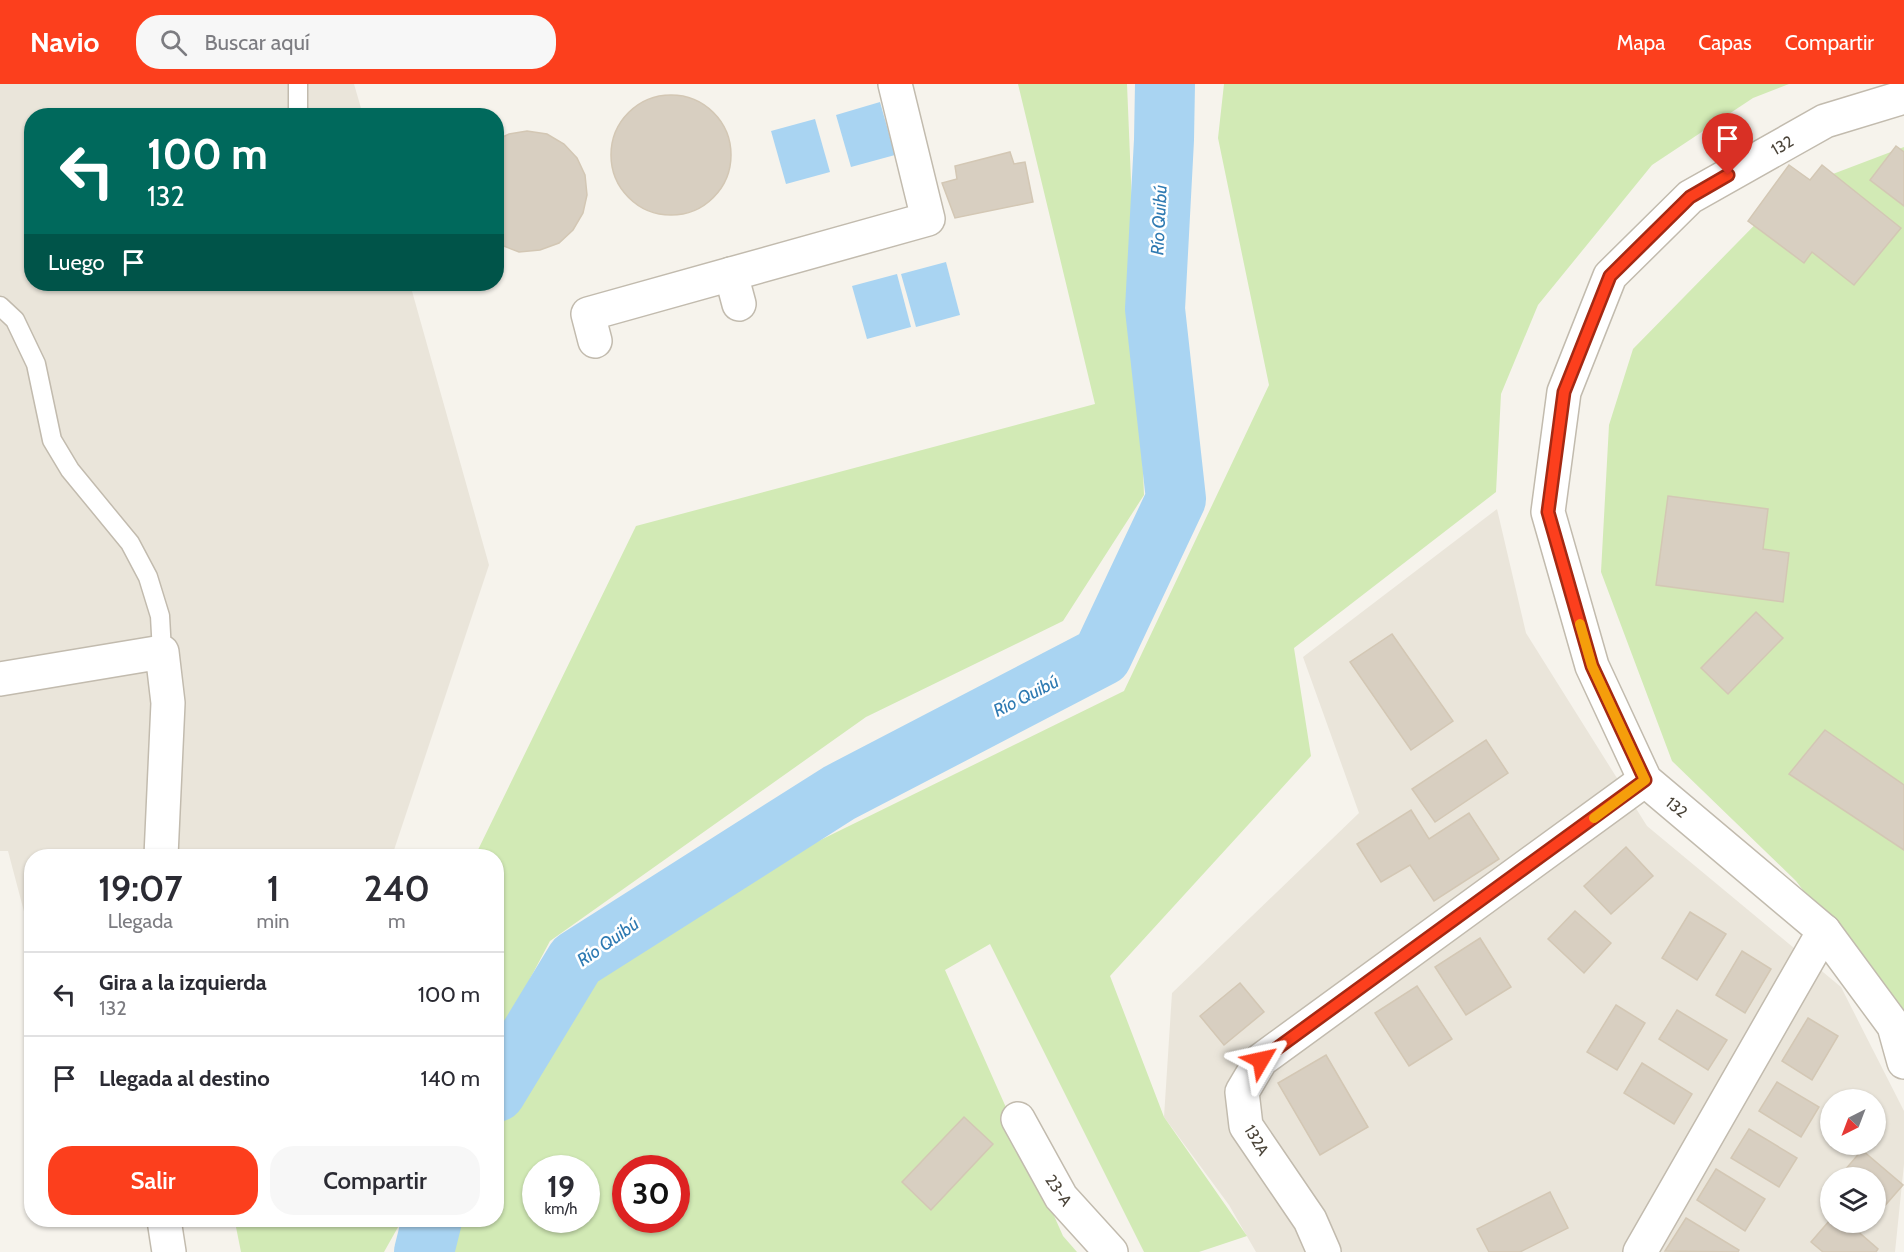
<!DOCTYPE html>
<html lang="es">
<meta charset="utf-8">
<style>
body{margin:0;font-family:Cabin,sans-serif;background:#f7f7f7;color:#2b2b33;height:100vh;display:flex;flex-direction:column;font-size:22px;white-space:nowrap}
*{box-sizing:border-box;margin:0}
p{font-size:20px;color:#7c7c81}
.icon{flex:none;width:33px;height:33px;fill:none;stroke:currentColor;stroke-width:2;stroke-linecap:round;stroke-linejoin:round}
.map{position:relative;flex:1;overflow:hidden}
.details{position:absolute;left:24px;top:765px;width:480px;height:378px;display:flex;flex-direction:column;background:#fff;border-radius:24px;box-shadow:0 2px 4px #0004}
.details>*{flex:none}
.hud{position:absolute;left:24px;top:24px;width:480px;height:183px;border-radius:24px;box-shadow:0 2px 4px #0004;background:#00695c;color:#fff;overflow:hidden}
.needle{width:39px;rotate:222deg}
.buttons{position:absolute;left:1820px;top:1005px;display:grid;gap:12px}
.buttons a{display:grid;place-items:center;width:66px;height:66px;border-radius:50%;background:#fff;box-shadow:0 2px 4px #0004;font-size:30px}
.speed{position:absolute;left:522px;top:1071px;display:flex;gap:12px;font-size:30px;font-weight:700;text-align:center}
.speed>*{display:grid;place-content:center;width:78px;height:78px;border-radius:50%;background:#fff;box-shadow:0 2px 4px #0004;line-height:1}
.speed small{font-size:15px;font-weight:400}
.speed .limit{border:9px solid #d22;background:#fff;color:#111}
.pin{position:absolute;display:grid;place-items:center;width:51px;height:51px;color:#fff;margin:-62px -26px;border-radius:50% 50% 50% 0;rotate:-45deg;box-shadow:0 0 6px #0007}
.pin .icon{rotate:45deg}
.me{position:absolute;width:66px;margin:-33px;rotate:54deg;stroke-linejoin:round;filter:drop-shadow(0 0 4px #0008)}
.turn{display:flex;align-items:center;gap:21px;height:126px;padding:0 24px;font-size:27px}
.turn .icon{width:78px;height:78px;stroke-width:2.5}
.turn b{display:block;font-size:42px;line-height:51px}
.then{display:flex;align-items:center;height:57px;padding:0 24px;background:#0003;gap:12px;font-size:22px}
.eta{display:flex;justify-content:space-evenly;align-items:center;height:102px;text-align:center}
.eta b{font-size:36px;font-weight:600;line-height:42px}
.cta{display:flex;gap:12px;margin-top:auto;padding:12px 24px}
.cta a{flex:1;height:69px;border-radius:24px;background:#fc3f1d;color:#fff;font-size:24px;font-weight:600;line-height:69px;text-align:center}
.cta a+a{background:#f7f7f7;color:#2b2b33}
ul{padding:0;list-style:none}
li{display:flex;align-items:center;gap:18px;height:84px;padding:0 24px;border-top:2px solid #e1e1e2}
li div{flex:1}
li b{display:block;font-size:22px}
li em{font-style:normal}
header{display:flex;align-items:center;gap:36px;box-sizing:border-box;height:84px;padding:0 30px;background:#fc3f1d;color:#fff}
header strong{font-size:28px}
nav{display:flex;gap:33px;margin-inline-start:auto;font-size:21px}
.search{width:420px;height:54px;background:#f7f7f7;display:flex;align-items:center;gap:15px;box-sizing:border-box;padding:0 21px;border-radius:24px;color:#7c7c81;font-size:22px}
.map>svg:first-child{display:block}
.residential{fill:#eae5da;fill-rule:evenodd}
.green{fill:#d2eab5;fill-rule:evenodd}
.water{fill:#a9d4f2}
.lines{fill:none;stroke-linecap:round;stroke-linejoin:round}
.river{stroke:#a9d4f2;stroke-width:60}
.building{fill:#d8cfc1;stroke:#d3c7b4;stroke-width:1.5}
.lane-casing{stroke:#c2bbae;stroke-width:21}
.street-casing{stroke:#c2bbae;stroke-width:36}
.lane{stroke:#fff;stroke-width:18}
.street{stroke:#fff;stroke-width:33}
.route-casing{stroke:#a42913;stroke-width:15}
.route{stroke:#fc3f1d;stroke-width:10}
.slow{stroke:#f59e0b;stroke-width:10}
.labels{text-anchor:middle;stroke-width:5;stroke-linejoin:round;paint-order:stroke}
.street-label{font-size:16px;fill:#4b4439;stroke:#fff}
.water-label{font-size:18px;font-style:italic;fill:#2e7ab2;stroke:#fff}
</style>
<header>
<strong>Navio</strong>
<div class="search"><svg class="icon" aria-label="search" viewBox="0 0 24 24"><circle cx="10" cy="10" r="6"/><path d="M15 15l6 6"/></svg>Buscar aquí</div>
<nav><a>Mapa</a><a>Capas</a><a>Compartir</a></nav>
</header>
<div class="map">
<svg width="1904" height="1168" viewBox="0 0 1904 1168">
<rect width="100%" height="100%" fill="#f6f3ec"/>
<g class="residential">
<path d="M 0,0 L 354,0 L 363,31 L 32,32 L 32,200 L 410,200 L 489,481 L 392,772 L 32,772 L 31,854 L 8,767 L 0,767 Z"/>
<path d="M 1497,425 L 1526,549 L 1647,742 L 1841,903 L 1904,1027 L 1904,1080 L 1895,1168 L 1256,1168 L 1229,1121 L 1164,1033 L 1172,909 L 1359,729 L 1303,573 ZM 1830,1016 L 1875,1016 L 1875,1060 L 1830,1060 ZM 1830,1094 L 1875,1094 L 1875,1138 L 1830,1138 Z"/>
</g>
<g class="green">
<path d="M 1018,0 L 1127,0 L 1144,411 L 1063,537 L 866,633 L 550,857 L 497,957 L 496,772 L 475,772 L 636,442 L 1095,320 Z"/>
<path d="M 1224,0 L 1789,0 L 1753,14 L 1652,81 L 1538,221 L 1501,310 L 1496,408 L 1294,564 L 1311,672 L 1110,892 L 1164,1033 L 1247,1152 L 1199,1168 L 1144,1168 L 990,860 L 945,886 L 1063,1152 L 1077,1168 L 424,1168 L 432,1136 L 496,1136 L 497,1008 L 576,876 L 1124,607 L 1269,301 L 1218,54 ZM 536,1084 L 586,1084 L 586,1136 L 536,1136 ZM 626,1084 L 676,1084 L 676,1136 L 626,1136 Z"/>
<path d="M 1904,63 L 1904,938 L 1796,797 L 1672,677 L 1601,488 L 1609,341 L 1633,265 L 1788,107 Z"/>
<path d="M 246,1136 L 402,1136 L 384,1168 L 241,1168 L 235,1138 Z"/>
</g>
<g class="water">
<path d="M 880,18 L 895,71 L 851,83 L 836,31 Z"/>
<path d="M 815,35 L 830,88 L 786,100 L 771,47 Z"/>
<path d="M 946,178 L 960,231 L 916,243 L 901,190 Z"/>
<path d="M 897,190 L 911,243 L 867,255 L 852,202 Z"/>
</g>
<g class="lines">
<g class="river">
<path d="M 496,1008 L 576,876 L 839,709 L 1102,572 L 1176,415 L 1155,225 L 1164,56 L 1165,0"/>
<path d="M 424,1168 L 432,1136"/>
</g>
</g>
<g class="building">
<circle cx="671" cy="71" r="60"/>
<path d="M 527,47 L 547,50 L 564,60 L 577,74 L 585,91 L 587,111 L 583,129 L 573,146 L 559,159 L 540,166 L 519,168 L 496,159 L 496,56 L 509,50 Z"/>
<path d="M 1896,62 L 1904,68 L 1904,122 L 1870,96 Z"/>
<path d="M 1010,68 L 1014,80 L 1025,78 L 1033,118 L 955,134 L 942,99 L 957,95 L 955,82 Z"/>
<path d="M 1789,81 L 1810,96 L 1822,81 L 1901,144 L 1854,201 L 1812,168 L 1804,179 L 1748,137 Z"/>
<path d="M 1668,412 L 1768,425 L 1763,465 L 1789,469 L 1783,518 L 1656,501 Z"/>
<path d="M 1756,528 L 1783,554 L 1728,610 L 1701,584 Z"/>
<path d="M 1392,550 L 1453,637 L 1411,666 L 1350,578 Z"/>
<path d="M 1825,646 L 1904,701 L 1904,766 L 1789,690 Z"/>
<path d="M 1486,656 L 1508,689 L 1435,738 L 1412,705 Z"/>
<path d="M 1411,726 L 1429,755 L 1469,729 L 1499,775 L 1434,817 L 1410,781 L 1381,798 L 1357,760 Z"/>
<path d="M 1626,763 L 1653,792 L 1611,830 L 1584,802 Z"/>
<path d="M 1575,827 L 1611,859 L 1584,889 L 1548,855 Z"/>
<path d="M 1690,828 L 1726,850 L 1697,896 L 1662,874 Z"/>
<path d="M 1480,854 L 1511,903 L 1466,931 L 1435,883 Z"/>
<path d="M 1742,867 L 1771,885 L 1745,929 L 1716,911 Z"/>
<path d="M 1240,899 L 1264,928 L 1224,961 L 1200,932 Z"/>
<path d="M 1417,902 L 1452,955 L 1409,982 L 1375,929 Z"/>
<path d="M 1616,921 L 1645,939 L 1617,986 L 1587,968 Z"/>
<path d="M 1677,926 L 1727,956 L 1708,986 L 1659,955 Z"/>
<path d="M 1808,934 L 1838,952 L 1812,996 L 1782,977 Z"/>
<path d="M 1326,971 L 1368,1043 L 1320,1071 L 1278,999 Z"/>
<path d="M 1642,979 L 1692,1010 L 1674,1040 L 1624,1009 Z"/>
<path d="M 1777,998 L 1819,1023 L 1801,1053 L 1759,1027 Z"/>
<path d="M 964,1033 L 993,1060 L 931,1126 L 902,1098 Z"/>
<path d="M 1749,1045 L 1797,1074 L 1779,1103 L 1731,1074 Z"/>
<path d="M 1862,1066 L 1903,1101 L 1875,1133 L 1875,1094 L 1838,1094 Z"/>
<path d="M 1716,1085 L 1765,1115 L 1745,1147 L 1697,1116 Z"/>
<path d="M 1550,1108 L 1568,1144 L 1520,1168 L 1489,1168 L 1477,1145 Z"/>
<path d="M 1686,1134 L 1739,1166 L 1738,1168 L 1665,1167 Z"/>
<path d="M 1830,1136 L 1830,1138 L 1847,1138 L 1878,1165 L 1876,1168 L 1823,1168 L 1811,1158 Z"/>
</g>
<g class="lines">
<defs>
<g id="lane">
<path d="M 298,32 L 298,0"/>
<path d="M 0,222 L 15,236 L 36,280 L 52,356 L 70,386 L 130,459 L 148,493 L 160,532 L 162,568"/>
</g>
<g id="street">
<path d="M 1904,13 L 1825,37 L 1690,113 L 1610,192 L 1564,308 L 1548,428 L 1592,582 L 1645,696 L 1824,847 L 1894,942 L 1904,978"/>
<path d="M 731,190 L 739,220"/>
<path d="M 595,257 L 588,230 L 928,135 L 895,0"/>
<path d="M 0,595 L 162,568 L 168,619 L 161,772"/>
<path d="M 1018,1035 L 1061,1113 L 1111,1168"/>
<path d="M 164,1136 L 169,1168"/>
<path d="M 1324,1168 L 1310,1136 L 1246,1042 L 1242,1008 L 1261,976 L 1645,696"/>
<path d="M 1640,1168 L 1824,847"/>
</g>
</defs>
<use href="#lane" class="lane-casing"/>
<use href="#street" class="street-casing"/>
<use href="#lane" class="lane"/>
<use href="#street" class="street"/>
</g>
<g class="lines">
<defs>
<path id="route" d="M 1261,976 L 1645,696 L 1592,582 L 1548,428 L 1564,308 L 1610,192 L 1690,113 L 1728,91"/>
</defs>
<use href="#route" class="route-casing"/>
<use href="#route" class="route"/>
<path class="slow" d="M 1580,540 L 1592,582 L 1645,696 L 1594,734"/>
</g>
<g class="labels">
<g class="street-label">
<text transform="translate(1782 61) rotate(-30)" y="6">132</text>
<text transform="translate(1677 723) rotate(40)" y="6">132</text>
<text transform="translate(1257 1056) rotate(60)" y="6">132A</text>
<text transform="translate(1059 1106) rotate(56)" y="6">23-A</text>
</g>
<g class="water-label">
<text transform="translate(1159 136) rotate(-87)" y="6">Río Quibú</text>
<text transform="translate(1026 612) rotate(-27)" y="6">Río Quibú</text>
<text transform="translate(608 858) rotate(-35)" y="6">Río Quibú</text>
</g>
</g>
</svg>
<div class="buttons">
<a><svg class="needle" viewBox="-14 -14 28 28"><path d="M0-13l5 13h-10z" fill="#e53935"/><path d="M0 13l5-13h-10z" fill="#7c7c81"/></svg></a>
<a><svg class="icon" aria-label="layers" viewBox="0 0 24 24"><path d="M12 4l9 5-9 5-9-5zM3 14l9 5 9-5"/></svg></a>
</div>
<div class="speed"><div>19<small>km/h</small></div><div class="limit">30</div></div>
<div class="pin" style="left:1728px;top:91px;background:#d93025"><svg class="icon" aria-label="arrive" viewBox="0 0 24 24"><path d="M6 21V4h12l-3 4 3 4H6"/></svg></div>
<svg class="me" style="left:1261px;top:976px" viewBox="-20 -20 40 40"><path d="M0-17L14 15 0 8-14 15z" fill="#fc3f1d" stroke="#fff" stroke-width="4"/></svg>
<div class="hud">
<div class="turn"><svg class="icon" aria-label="left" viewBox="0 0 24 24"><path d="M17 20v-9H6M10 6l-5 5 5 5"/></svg><div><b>100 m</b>132</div></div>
<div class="then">Luego<svg class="icon" aria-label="arrive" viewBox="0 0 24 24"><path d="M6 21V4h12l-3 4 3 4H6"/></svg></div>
</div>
<section class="details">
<div class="eta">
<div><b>19:07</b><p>Llegada</p></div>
<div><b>1</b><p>min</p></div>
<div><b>240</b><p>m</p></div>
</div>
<ul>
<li><svg class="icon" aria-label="left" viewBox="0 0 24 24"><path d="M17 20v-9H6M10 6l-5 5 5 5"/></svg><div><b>Gira a la izquierda</b><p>132</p></div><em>100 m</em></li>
<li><svg class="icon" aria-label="arrive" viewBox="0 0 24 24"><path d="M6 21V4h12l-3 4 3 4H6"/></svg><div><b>Llegada al destino</b></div><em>140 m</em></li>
</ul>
<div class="cta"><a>Salir</a><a>Compartir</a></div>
</section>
</div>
